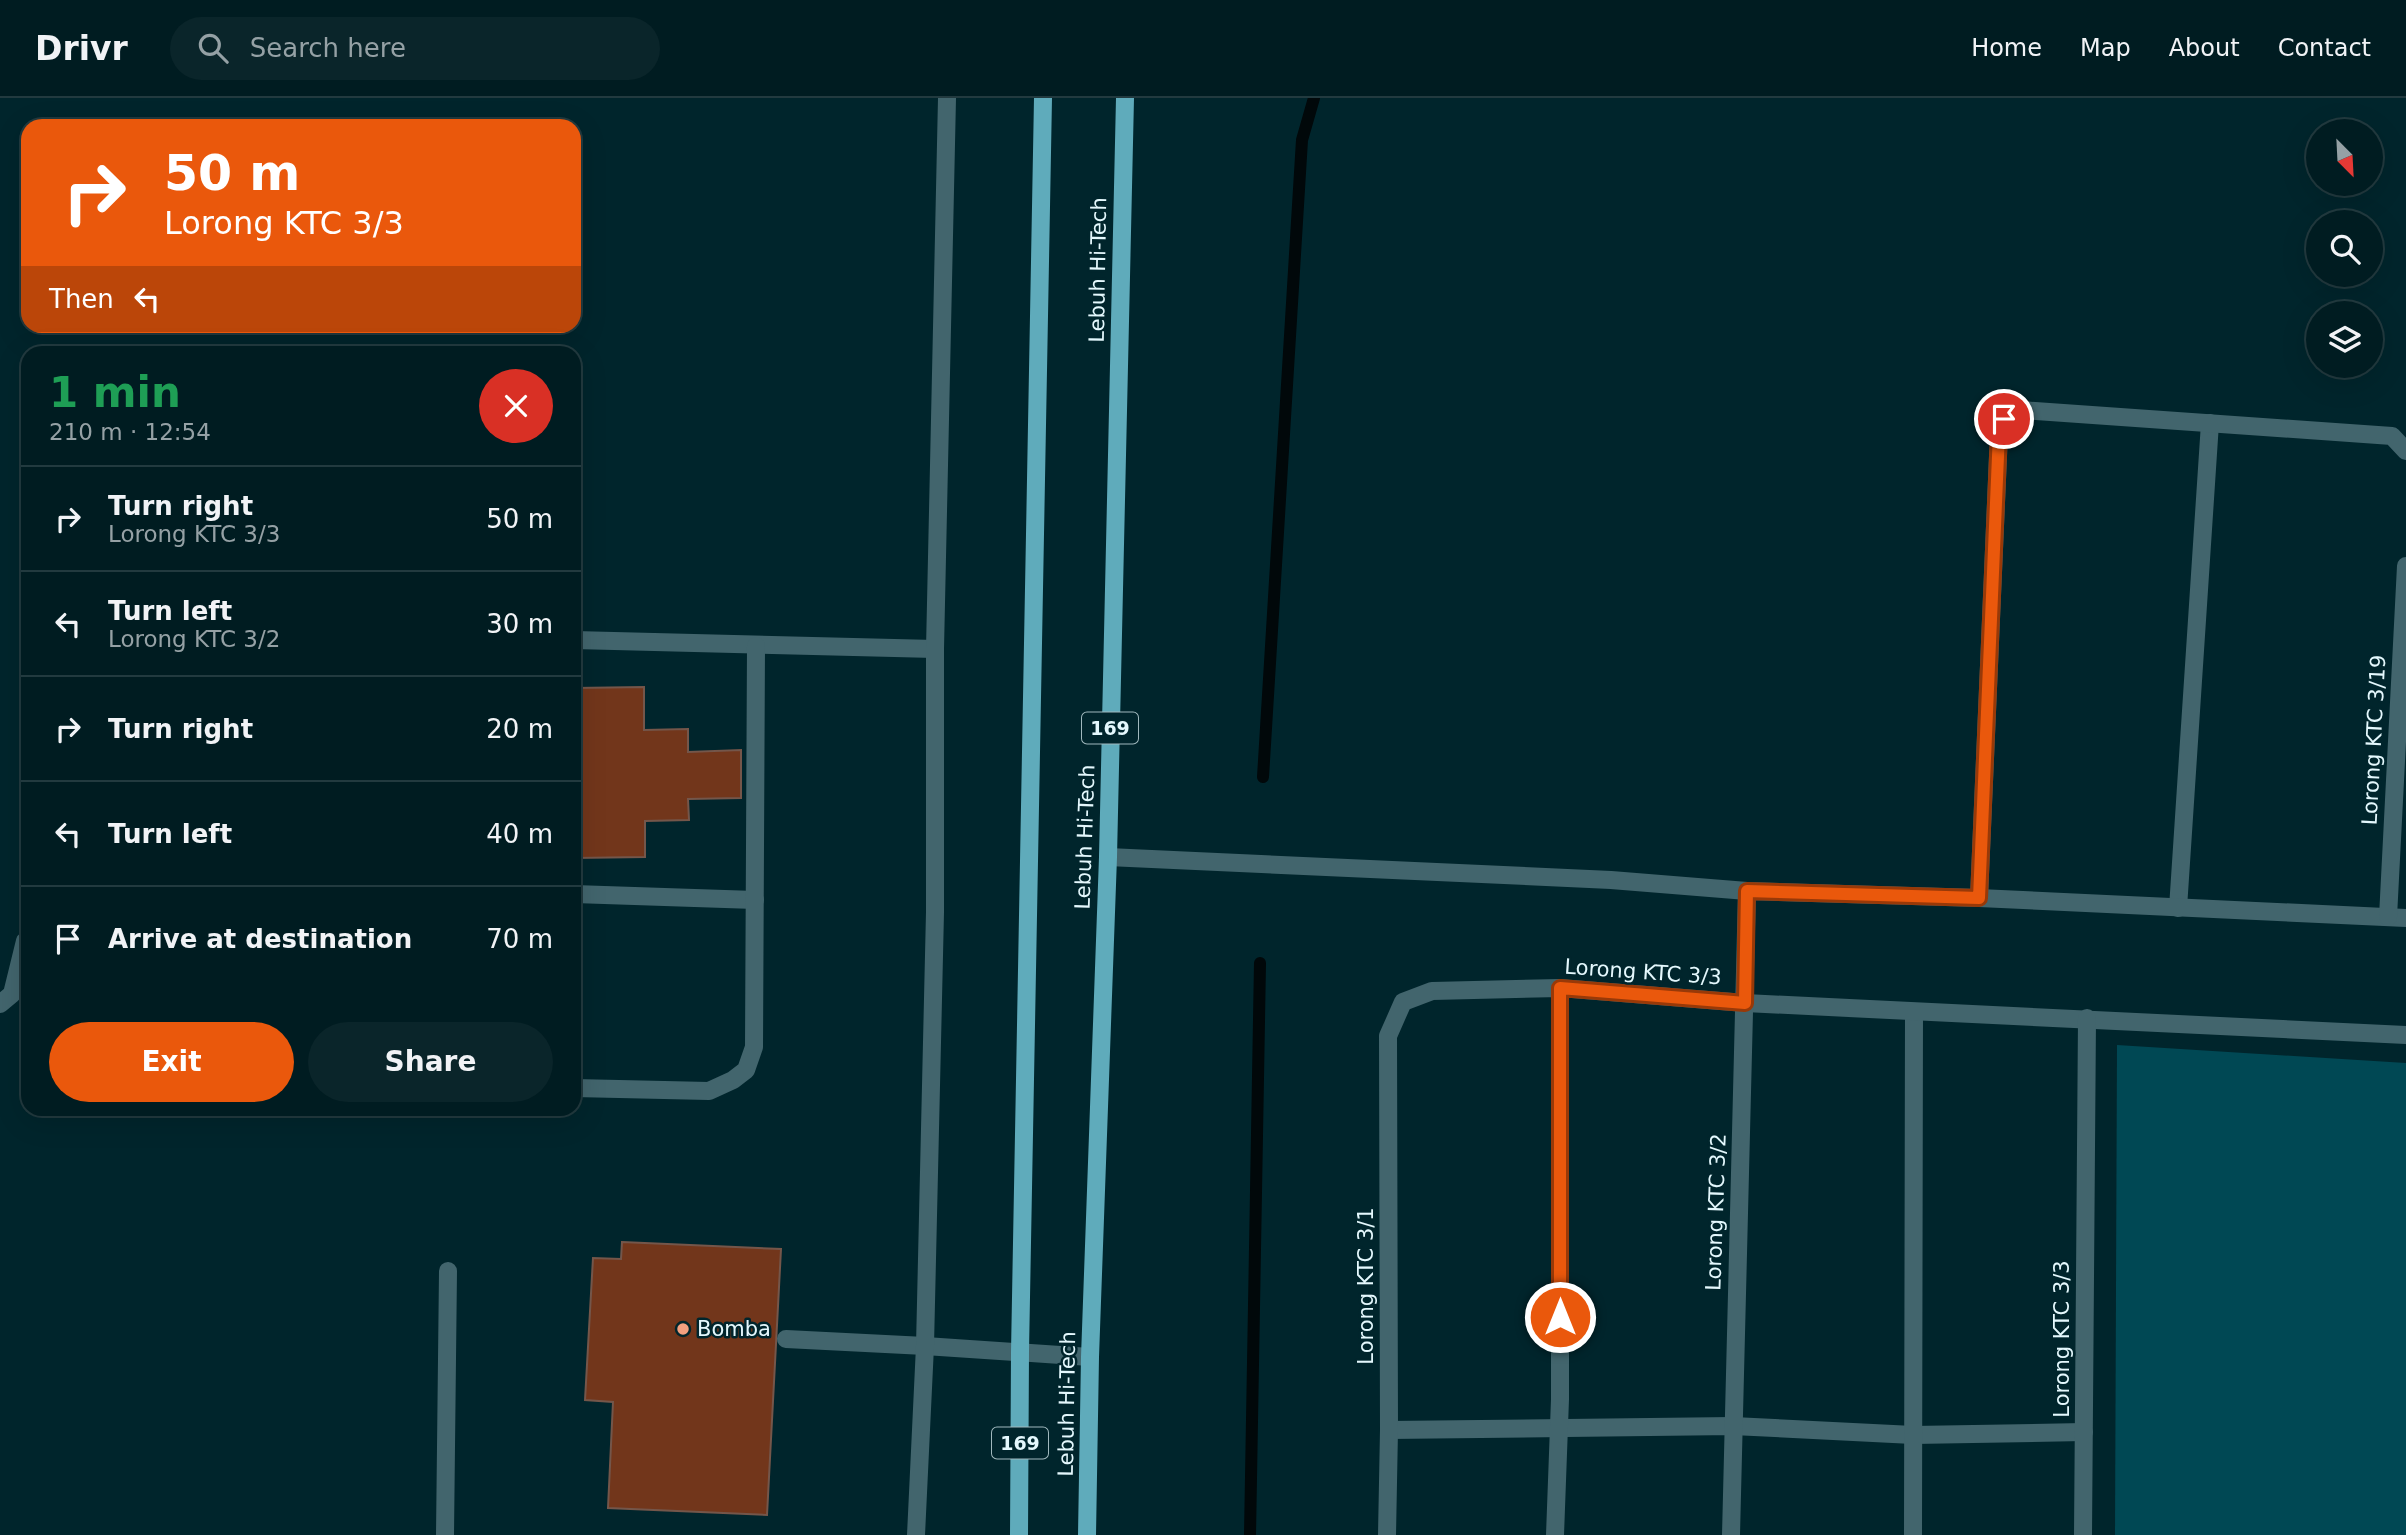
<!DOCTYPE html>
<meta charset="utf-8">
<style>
body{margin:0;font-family:"DejaVu Sans",sans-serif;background:#0a252a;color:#f1f3f6;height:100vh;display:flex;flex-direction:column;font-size:26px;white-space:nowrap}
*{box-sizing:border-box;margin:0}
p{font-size:23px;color:#95a1a5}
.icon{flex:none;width:38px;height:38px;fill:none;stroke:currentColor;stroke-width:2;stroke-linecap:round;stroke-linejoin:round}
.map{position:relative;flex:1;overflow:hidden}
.details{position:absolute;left:21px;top:248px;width:560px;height:770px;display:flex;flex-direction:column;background:#001c21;border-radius:21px;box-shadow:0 7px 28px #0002,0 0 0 2px #223a3f}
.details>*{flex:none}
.top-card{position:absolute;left:21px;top:21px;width:560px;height:214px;border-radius:21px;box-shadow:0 7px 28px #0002,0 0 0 2px #223a3f;background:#ea580c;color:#fff;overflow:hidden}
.needle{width:46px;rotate:156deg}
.buttons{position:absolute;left:2306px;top:21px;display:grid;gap:14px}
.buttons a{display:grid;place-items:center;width:77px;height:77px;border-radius:50%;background:#001c21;box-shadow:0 7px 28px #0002,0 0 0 2px #223a3f;font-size:35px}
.pin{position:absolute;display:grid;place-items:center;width:60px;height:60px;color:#fff;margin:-30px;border:4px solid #fff;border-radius:50%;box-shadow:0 2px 7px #0007}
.me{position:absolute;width:77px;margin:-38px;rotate:0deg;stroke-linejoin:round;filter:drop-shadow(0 0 5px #0008)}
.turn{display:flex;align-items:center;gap:24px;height:147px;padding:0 28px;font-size:32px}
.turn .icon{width:91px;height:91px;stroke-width:2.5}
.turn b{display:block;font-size:49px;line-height:60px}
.then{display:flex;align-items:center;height:66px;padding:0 28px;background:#0003;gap:14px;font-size:26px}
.round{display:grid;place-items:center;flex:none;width:74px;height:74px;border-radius:37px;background:#0a252a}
.summary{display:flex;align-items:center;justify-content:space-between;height:119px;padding:0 28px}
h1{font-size:42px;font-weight:800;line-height:52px;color:#1e9e55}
.button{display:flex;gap:14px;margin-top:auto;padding:14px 28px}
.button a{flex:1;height:80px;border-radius:42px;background:#ea580c;color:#fff;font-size:28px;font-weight:800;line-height:80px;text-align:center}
.button a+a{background:#0a252a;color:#f1f3f6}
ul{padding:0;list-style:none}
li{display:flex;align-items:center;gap:21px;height:105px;padding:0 28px;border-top:2px solid #223a3f}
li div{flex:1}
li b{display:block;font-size:26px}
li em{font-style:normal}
header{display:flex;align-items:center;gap:42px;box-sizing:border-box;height:98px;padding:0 35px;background:#001c21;border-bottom:2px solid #223a3f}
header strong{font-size:33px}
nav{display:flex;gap:38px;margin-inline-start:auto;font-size:24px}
.search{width:490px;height:63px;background:#0a252a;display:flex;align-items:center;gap:18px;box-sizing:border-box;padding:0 24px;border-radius:38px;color:#95a1a5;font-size:26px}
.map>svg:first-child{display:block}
.green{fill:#004854}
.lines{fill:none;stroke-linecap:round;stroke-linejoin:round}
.stream{stroke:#01080a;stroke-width:12}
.building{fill:#72361b;stroke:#74564a;stroke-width:2}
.lane{stroke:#42656d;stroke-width:18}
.street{stroke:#42656d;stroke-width:18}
.primary{stroke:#5fabbb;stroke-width:18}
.route-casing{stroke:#983908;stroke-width:18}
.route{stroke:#ea580c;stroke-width:12}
.poi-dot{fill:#f2a07f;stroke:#00252c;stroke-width:2.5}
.labels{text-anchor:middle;stroke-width:5;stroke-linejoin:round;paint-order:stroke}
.shield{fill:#00252c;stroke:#a0b9be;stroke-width:2}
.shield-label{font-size:19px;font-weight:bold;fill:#e4f8fd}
.street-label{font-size:21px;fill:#e4f8fd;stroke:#00252c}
.poi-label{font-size:21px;fill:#e4f8fd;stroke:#00252c;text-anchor:start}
</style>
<header>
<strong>Drivr</strong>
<div class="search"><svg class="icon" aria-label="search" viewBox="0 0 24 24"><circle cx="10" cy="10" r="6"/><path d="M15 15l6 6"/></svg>Search here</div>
<nav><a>Home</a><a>Map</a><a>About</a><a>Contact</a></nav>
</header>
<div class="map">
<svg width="2406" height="1437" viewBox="0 0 2406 1437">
<rect width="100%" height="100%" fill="#00252c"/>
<path class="green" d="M 2117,947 L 2406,965 L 2406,1437 L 2115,1437 Z"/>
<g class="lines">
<g class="stream">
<path d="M 1263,679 L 1302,42 L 1314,0"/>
<path d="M 1250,1437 L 1260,865"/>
</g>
</g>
<g class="building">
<path d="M 644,589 L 644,632 L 688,631 L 688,654 L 741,652 L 741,700 L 688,701 L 689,722 L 645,723 L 645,759 L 574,760 L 574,590 Z"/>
<path d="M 622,1144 L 781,1151 L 767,1417 L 608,1410 L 613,1304 L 585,1302 L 593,1160 L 621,1161 Z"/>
</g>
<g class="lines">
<g class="lane">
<path d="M 574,542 L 935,551"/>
<path d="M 574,796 L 755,802"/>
<path d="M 2178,810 L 2210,325"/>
<path d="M 0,906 L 12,896 L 25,843 L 28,841"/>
<path d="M 574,990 L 709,993 L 733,982 L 746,972 L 754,949 L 756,548"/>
<path d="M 786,1241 L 925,1248"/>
<path d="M 1389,1332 L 1733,1328 L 1913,1337 L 2084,1334"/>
<path d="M 445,1437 L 448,1173"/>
<path d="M 1555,1437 L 1560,1301 L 1560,890"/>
<path d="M 1913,1437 L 1914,914"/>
</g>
<g class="street">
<path d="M 1108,759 L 1611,782 L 1747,793 L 1979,800 L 2406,820"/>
<path d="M 1979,800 L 1999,335 L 2004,321 L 2021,312 L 2392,338 L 2406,353"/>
<path d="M 2388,819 L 2406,468"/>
<path d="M 925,1248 L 1090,1259"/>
<path d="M 916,1437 L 925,1248 L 935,814 L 935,551 L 947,0"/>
<path d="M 1387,1437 L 1389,1332 L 1388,938 L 1403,904 L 1432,893 L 1560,890 L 1745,905 L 2406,937"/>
<path d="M 1731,1437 L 1747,793"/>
<path d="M 2083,1437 L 2087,920"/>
</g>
<g class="primary">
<path d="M 1019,1437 L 1020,1254 L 1043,0"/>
<path d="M 1087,1437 L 1090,1259 L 1108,759 L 1125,0"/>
</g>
</g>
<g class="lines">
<defs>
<path id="route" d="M 1560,1219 L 1560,890 L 1745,905 L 1747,793 L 1979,800 L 1999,335 L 2004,321"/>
</defs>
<use href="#route" class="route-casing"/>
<use href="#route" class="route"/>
</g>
<circle class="poi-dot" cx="683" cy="1231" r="7"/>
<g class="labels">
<g class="shield">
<rect x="1082" y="614.5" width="56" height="31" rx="5"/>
<rect x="992" y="1329.5" width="56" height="31" rx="5"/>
</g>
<g class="shield-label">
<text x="1110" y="637">169</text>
<text x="1020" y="1352">169</text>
</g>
<g class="street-label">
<text transform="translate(1098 172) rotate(-89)" y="7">Lebuh Hi-Tech</text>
<text transform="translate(2374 642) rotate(-87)" y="7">Lorong KTC 3/19</text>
<text transform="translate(1085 739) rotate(-88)" y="7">Lebuh Hi-Tech</text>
<text transform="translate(1643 874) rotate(4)" y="7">Lorong KTC 3/3</text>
<text transform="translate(1716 1114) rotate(-88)" y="7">Lorong KTC 3/2</text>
<text transform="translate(1366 1188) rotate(-90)" y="7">Lorong KTC 3/1</text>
<text transform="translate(2062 1241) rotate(-90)" y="7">Lorong KTC 3/3</text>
<text transform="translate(1067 1306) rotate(-89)" y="7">Lebuh Hi-Tech</text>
</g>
<g class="poi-label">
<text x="697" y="1238">Bomba</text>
</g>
</g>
</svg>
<div class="buttons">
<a><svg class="needle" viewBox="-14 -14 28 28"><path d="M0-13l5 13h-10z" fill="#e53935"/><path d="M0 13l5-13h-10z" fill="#95a1a5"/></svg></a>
<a><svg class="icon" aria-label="search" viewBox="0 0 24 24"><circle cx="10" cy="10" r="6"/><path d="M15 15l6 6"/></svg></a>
<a><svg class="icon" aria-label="layers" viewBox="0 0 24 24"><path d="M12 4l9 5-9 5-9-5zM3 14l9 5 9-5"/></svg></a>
</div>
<div class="pin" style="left:2004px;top:321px;background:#d93025"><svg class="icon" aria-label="arrive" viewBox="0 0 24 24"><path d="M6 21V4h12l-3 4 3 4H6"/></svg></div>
<svg class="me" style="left:1560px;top:1219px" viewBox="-20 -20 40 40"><circle r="17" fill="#ea580c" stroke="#fff" stroke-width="3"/><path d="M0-11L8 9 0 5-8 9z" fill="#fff"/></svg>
<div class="top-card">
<div class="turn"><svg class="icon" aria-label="right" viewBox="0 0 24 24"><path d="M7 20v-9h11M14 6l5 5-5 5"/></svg><div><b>50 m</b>Lorong KTC 3/3</div></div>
<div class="then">Then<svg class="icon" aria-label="left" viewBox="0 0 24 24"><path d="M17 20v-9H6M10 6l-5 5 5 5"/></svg></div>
</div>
<section class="details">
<div class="summary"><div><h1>1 min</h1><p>210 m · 12:54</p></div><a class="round" style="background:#d93025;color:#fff"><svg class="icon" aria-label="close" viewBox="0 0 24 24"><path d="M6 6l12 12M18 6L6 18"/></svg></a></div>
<ul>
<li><svg class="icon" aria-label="right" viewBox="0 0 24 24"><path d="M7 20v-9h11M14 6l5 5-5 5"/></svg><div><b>Turn right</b><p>Lorong KTC 3/3</p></div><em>50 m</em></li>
<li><svg class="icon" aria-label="left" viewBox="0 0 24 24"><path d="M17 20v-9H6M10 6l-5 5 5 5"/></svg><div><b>Turn left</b><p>Lorong KTC 3/2</p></div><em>30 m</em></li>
<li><svg class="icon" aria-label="right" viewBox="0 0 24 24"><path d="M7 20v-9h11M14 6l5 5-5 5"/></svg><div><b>Turn right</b></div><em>20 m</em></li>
<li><svg class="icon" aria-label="left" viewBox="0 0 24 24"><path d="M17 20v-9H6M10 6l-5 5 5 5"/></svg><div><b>Turn left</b></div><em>40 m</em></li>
<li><svg class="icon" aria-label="arrive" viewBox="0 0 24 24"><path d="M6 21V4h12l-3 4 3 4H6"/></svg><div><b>Arrive at destination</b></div><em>70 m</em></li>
</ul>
<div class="button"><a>Exit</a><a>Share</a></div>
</section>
</div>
